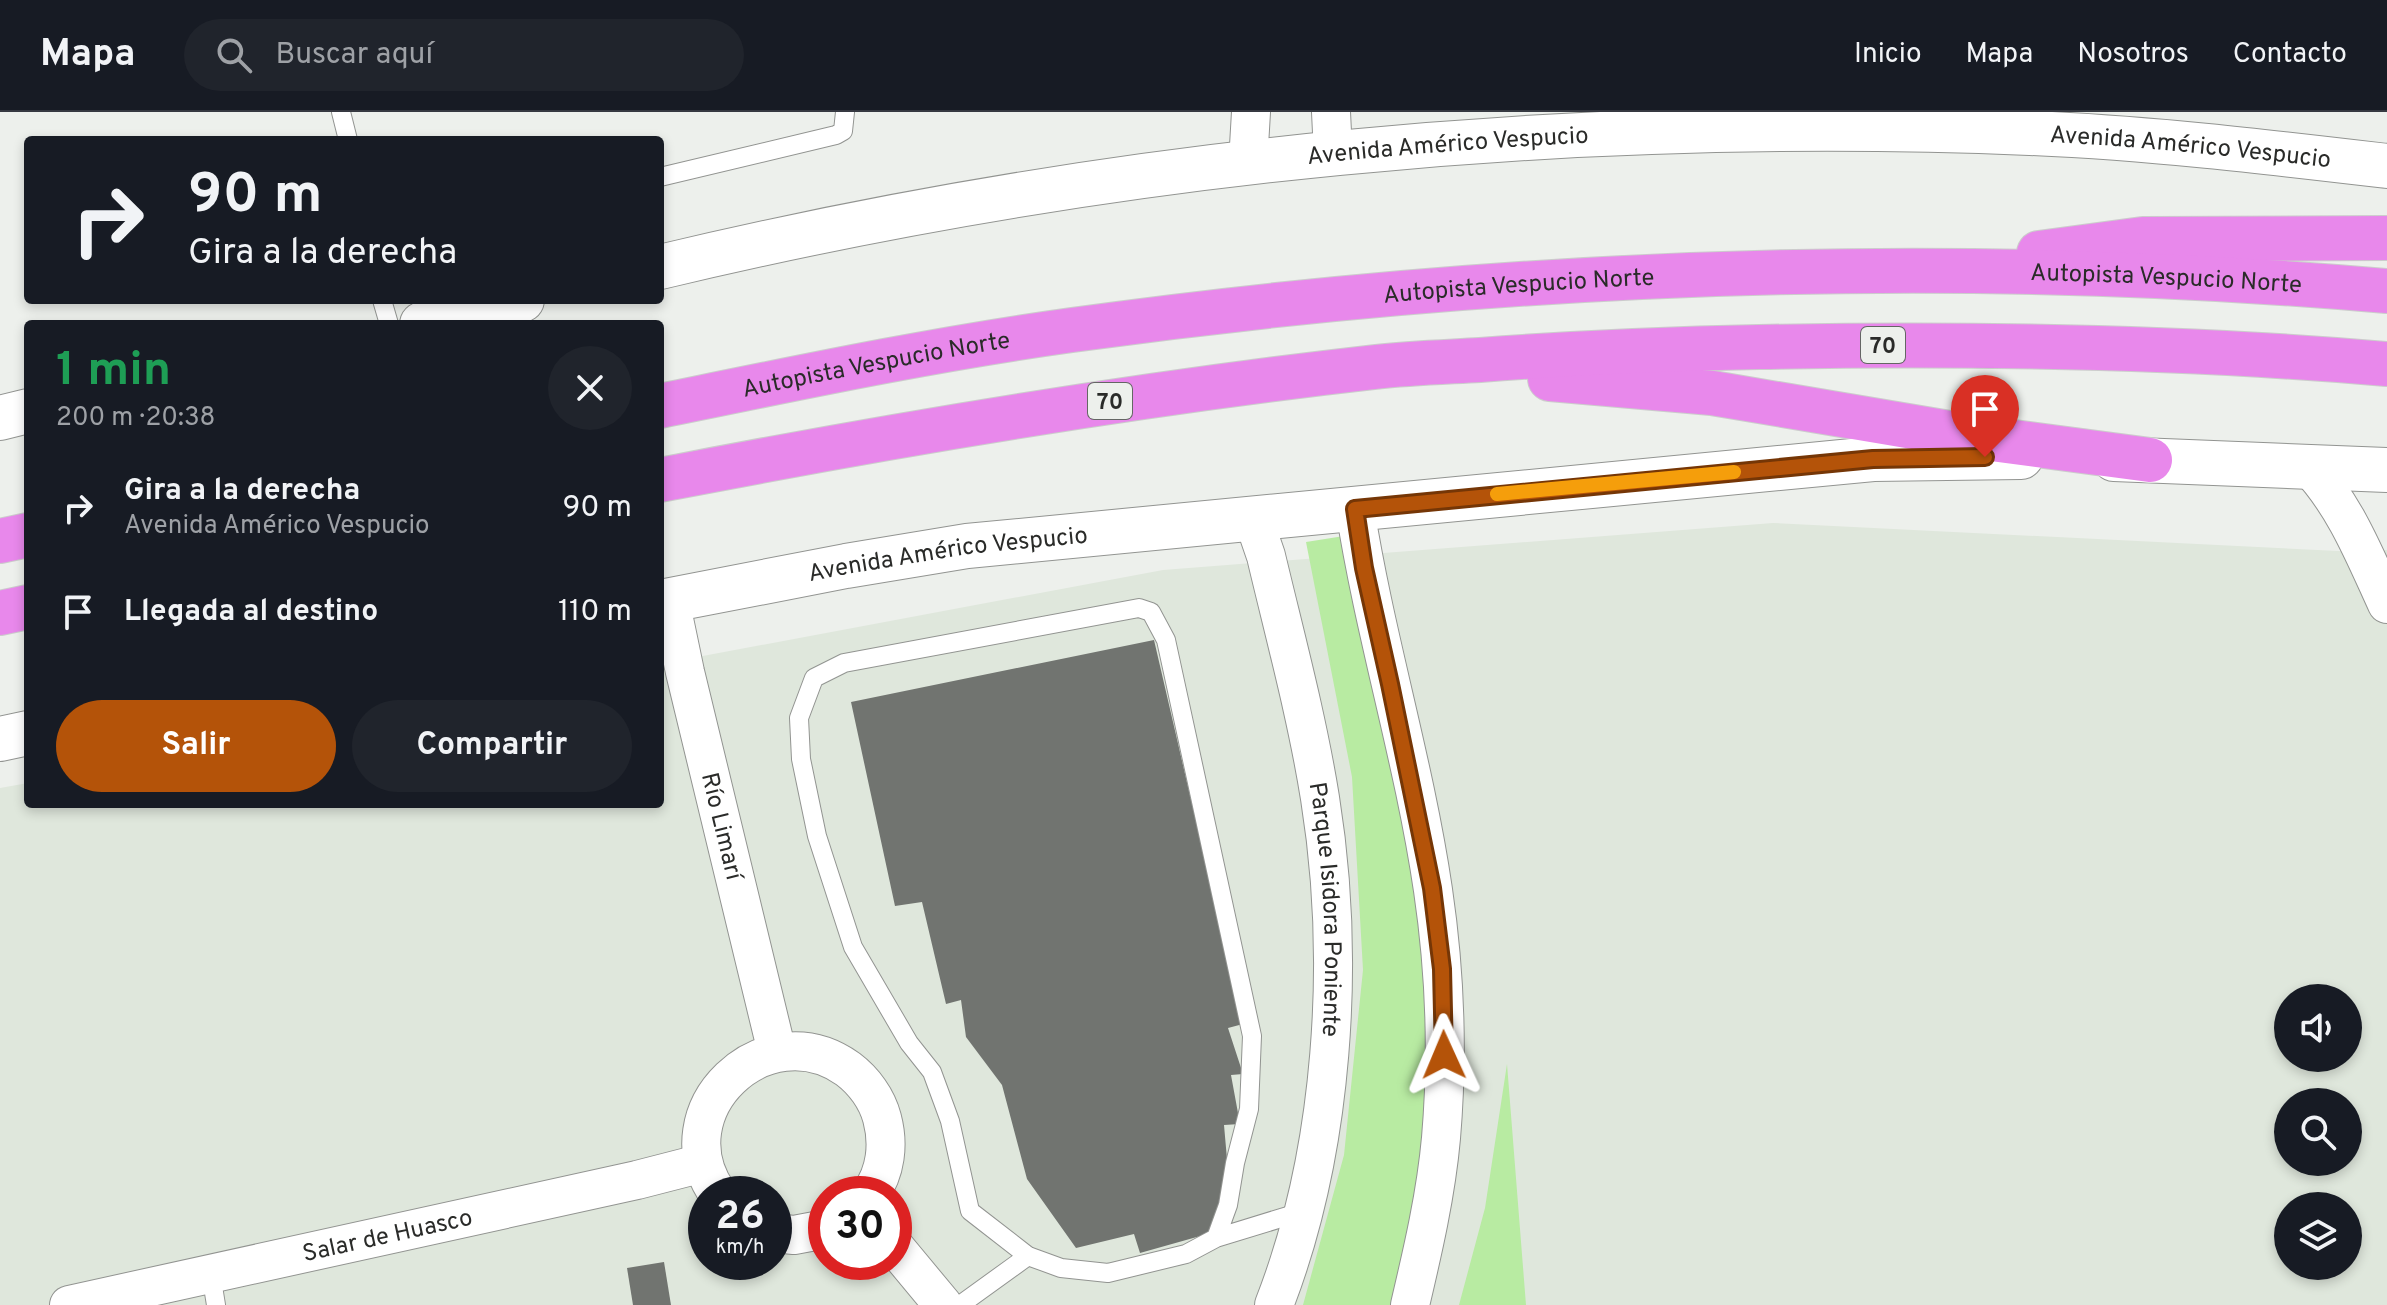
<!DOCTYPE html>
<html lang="es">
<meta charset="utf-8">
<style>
body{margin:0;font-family:Overpass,sans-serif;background:#20242c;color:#f1f3f6;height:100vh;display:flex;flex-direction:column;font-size:30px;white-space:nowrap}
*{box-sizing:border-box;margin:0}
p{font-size:26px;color:#9ea1a6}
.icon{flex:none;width:44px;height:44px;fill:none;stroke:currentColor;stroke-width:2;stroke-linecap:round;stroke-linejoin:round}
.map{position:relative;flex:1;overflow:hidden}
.details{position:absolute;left:24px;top:208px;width:640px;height:488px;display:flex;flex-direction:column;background:#171b24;border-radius:8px;box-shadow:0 4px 12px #0003}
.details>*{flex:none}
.hud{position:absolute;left:24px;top:24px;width:640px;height:168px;border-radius:8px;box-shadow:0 4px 12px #0003;background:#171b24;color:#f1f3f6;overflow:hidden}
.buttons{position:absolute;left:2274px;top:872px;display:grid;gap:16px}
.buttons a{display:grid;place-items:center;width:88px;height:88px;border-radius:50%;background:#171b24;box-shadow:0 4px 12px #0003;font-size:40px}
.speed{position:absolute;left:688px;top:1064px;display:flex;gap:16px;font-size:40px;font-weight:700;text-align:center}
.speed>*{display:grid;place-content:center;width:104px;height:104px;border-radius:50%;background:#171b24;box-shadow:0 4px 12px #0003;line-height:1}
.speed small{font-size:20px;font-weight:400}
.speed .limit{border:12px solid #d22;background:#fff;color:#111}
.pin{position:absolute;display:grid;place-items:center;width:68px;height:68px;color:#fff;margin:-82px -34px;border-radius:50% 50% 50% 0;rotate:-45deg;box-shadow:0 0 8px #0007}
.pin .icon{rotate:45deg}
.me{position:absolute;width:88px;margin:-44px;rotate:359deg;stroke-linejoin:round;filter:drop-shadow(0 0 6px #0008)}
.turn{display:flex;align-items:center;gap:28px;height:168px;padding:0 32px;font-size:36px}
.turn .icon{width:104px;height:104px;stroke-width:2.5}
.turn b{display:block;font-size:56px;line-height:68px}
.round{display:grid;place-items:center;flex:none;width:84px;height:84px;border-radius:42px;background:#20242c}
.summary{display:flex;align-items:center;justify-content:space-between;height:136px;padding:0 32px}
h1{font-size:48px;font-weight:700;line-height:60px;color:#1e9e55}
.action{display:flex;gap:16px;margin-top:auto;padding:16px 32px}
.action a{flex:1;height:92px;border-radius:48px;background:#b45309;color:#fff;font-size:32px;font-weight:700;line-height:92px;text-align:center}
.action a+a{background:#20242c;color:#f1f3f6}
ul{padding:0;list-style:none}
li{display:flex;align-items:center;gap:24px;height:104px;padding:0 32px}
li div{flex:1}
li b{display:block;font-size:30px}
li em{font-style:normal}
header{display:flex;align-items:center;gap:48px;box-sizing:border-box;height:112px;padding:0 40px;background:#171b24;border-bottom:2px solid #363941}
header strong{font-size:38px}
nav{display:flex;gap:44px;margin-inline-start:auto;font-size:28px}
.search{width:560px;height:72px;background:#20242c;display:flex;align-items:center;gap:20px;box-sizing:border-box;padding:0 28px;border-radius:44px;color:#9ea1a6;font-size:30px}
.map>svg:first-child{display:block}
.built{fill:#dfe7dc;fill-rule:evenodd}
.green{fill:#b8eba2}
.building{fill:#717470}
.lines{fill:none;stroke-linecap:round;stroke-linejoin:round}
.lane-casing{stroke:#929491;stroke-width:20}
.street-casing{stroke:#929491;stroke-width:40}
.secondary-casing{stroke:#929491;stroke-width:46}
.highway-casing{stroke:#ccc;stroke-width:46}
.lane{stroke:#fff;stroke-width:18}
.street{stroke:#fff;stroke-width:38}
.secondary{stroke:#fff;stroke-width:44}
.highway{stroke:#e888eb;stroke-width:44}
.route-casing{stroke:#753606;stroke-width:20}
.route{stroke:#b45309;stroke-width:14}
.slow{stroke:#f59e0b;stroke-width:14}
.labels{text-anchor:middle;stroke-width:7;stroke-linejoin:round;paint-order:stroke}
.shield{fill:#edf0ec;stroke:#646664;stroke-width:2}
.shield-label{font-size:22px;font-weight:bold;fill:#2a2b29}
.street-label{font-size:24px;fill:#2a2b29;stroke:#edf0ec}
</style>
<header>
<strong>Mapa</strong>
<div class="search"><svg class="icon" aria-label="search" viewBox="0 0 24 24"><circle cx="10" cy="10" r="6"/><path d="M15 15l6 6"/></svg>Buscar aquí</div>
<nav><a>Inicio</a><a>Mapa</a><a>Nosotros</a><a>Contacto</a></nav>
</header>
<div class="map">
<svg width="2387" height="1193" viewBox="0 0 2387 1193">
<rect width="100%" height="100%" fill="#edf0ec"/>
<path class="built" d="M 1773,411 L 2359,440 L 2387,438 L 2387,1193 L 0,1193 L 0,676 L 28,671 L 28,692 L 660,692 L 660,552 L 1163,458 ZM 2288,886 L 2348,886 L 2348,946 L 2288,946 ZM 2288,990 L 2348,990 L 2348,1050 L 2288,1050 ZM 706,1082 L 774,1082 L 774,1150 L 706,1150 ZM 826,1082 L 894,1082 L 894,1150 L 826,1150 ZM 2288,1094 L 2348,1094 L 2348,1154 L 2288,1154 Z"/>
<g class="green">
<path d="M 1344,424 L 1385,605 L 1419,807 L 1428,929 L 1425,1080 L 1399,1193 L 1303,1193 L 1344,1043 L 1363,858 L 1352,665 L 1306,430 Z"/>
<path d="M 1507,952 L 1526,1193 L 1459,1193 L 1485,1096 Z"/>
</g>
<g class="building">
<path d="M 1154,528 L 1243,912 L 1228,916 L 1243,962 L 1231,963 L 1240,1012 L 1224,1013 L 1229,1070 L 1218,1119 L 1140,1141 L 1134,1122 L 1076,1136 L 1027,1067 L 1002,973 L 966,925 L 961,888 L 946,892 L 922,790 L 895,794 L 851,590 Z"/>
<path d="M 664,1150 L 671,1193 L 633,1193 L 627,1156 Z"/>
</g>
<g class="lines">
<defs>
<g id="lane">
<path d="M 341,0 L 348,28"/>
<path d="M 660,65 L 836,23 L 843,19 L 845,0"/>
<path d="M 382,188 L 389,212"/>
<path d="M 1216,1126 L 1228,1093 L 1235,1051 L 1249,997 L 1252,924 L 1166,528 L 1151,500 L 1139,496 L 844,551 L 814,566 L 799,606 L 801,647 L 817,724 L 853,835 L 909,931 L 932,960 L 950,1009 L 970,1099 L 1028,1144 L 1061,1156 L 1108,1161 L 1186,1142 L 1216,1126 L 1304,1099"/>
<path d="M 211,1162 L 216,1193"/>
<path d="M 960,1193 L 1028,1144"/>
</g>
<g id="street">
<path d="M 1331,0 L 1333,41"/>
<path d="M 1248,51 L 1251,0"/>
<path d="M 2307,353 C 2345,393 2364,442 2387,492"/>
<path d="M 1355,397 C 1375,525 1414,649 1433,778 C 1445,859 1448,944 1441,1026 C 1436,1082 1423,1138 1410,1193"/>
<path id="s1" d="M 1253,406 L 1266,444 C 1285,524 1307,605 1320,686 C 1346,848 1334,1039 1274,1193"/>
<path id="s2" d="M 670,488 L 685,560 L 777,940"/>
<path d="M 718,1082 C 660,999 765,898 848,957 C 864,969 877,987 882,1006 C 889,1032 886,1060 870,1082"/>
<path d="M 774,1121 L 794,1123 L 826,1117"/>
<path d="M 894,1134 L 943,1193"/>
<path id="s3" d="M 69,1193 L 637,1068 L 703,1051"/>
</g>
<g id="secondary">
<path id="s4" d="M 660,155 C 1107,48 1571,2 2030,21 C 2150,26 2268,40 2387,54"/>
<path d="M 422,212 L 522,188"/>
<path d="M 0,306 L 28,299"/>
<path d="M 2114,347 L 2387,358"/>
<path id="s5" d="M 660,490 L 846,454 L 967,434 L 1873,347 L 2021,345"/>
<path d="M 0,627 L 28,621"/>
</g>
<g id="highway">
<path d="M 2039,141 L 2143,127 L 2387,126"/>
<path d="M 1550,267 L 1712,281 L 1961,323 L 2150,348"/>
<path id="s6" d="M 660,294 C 797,266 934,237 1072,218 C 1507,158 1949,141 2387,179"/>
<path d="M 660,368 C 897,322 1135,282 1375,255 C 1410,251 1445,250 1480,248 C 1573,241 1666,237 1759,235 C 1968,231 2178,234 2387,252"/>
<path d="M 0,429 L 28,423"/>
<path d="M 0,501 L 28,495"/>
</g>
</defs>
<use href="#lane" class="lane-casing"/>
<use href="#street" class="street-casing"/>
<use href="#secondary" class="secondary-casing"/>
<use href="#highway" class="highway-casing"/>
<use href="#lane" class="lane"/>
<use href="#street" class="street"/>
<use href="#secondary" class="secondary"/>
<use href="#highway" class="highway"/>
</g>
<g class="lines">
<defs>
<path id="route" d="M 1444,943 L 1442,857 L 1432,776 L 1390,572 L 1364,456 L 1355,397 L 1873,347 L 1985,345"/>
</defs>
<use href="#route" class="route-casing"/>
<use href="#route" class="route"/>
<path class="slow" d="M 1497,382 L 1734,360"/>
</g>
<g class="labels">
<g class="shield">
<rect x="1861" y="215" width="44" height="36" rx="6"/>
<rect x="1088" y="271" width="44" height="36" rx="6"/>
</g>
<g class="shield-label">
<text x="1883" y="241">70</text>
<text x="1110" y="297">70</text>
</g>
<g class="street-label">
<text dy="8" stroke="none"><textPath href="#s4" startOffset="798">Avenida Américo Vespucio</textPath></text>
<text dy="8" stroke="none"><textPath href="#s4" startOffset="1542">Avenida Américo Vespucio</textPath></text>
<text dy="8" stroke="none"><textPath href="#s6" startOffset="1516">Autopista Vespucio Norte</textPath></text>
<text dy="8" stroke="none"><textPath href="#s6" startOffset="868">Autopista Vespucio Norte</textPath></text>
<text dy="8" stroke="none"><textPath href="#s6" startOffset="220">Autopista Vespucio Norte</textPath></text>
<text dy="8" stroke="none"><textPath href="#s5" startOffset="292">Avenida Américo Vespucio</textPath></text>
<text dy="8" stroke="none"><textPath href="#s2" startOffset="232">Río Limarí</textPath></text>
<text dy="8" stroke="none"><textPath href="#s1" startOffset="400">Parque Isidora Poniente</textPath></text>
<text dy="8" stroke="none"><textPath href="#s3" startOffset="326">Salar de Huasco</textPath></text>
</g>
</g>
</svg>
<div class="buttons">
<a><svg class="icon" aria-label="sound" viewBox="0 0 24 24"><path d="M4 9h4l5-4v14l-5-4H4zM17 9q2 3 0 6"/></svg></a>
<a><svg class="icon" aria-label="search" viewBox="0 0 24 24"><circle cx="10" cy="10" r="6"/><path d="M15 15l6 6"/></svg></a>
<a><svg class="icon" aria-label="layers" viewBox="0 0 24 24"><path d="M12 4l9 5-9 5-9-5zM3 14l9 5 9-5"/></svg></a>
</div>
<div class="speed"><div>26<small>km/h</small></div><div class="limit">30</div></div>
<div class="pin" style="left:1985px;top:345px;background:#d93025"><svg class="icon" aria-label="arrive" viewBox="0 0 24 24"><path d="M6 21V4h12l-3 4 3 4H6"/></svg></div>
<svg class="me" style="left:1444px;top:943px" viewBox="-20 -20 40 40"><path d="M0-17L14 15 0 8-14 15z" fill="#b45309" stroke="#fff" stroke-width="4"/></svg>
<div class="hud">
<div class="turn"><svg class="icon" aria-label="right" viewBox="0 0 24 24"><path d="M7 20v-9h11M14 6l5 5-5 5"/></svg><div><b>90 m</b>Gira a la derecha</div></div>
</div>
<section class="details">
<div class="summary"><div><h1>1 min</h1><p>200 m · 20:38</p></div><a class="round"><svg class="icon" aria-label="close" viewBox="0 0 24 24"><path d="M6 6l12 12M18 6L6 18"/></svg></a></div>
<ul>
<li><svg class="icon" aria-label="right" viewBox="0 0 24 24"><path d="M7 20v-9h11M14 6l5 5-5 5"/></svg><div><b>Gira a la derecha</b><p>Avenida Américo Vespucio</p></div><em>90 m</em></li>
<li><svg class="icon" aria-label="arrive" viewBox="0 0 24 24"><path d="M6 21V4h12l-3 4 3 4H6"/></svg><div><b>Llegada al destino</b></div><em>110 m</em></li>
</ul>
<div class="action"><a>Salir</a><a>Compartir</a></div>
</section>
</div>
